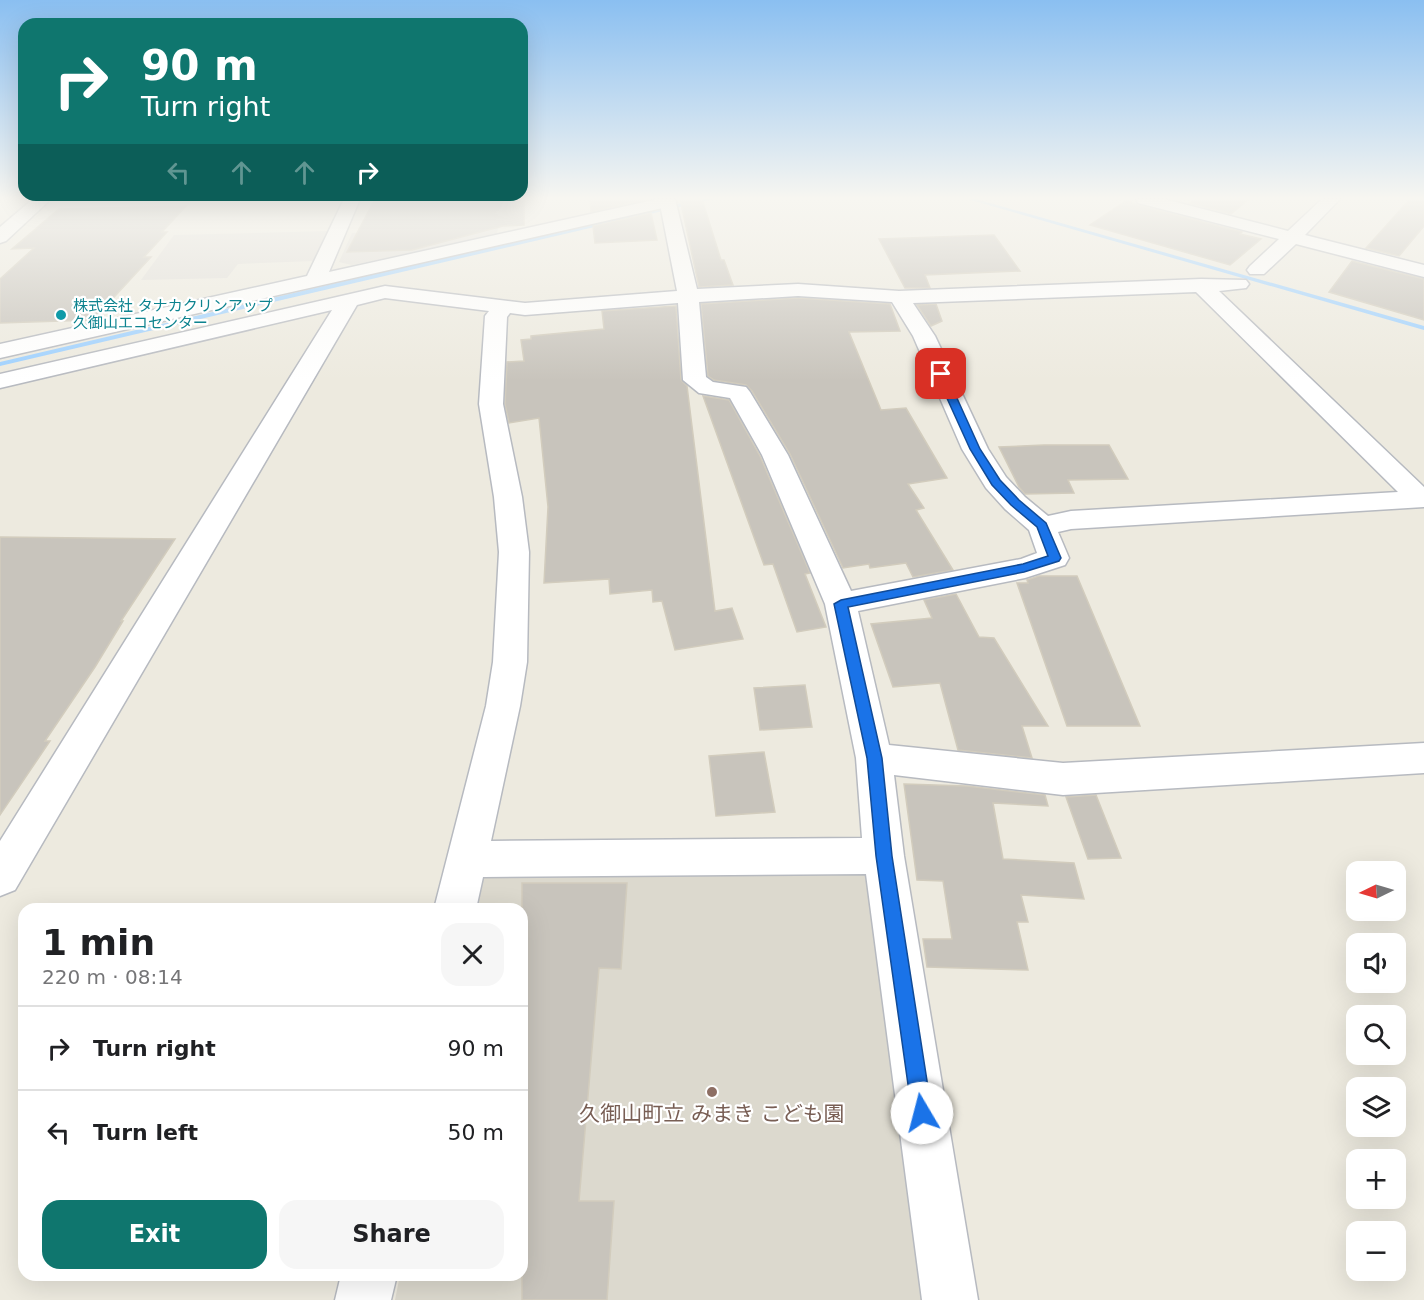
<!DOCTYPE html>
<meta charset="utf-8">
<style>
body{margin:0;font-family:"DejaVu Sans","Noto Sans JP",sans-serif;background:#f6f6f6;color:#202124;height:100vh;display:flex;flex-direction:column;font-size:22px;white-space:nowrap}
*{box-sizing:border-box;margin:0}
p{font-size:20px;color:#757577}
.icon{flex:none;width:33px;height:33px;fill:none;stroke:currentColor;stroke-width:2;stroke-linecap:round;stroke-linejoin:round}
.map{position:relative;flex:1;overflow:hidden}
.sheet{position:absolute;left:18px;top:903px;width:510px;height:378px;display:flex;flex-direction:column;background:#fff;border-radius:18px;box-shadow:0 6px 24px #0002}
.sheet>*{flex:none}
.hud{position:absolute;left:18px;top:18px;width:510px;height:183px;border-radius:18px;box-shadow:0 6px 24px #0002;background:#0f766e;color:#fff;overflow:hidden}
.needle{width:39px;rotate:265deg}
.fabs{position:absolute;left:1346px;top:861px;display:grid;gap:12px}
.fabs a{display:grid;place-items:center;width:60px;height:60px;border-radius:12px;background:#fff;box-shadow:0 6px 24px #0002;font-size:30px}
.pin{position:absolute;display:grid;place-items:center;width:51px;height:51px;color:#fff;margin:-26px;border-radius:12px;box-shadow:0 3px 9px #0006}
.me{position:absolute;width:66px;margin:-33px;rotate:352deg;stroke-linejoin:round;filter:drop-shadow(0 0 4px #0008)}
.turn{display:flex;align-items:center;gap:21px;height:126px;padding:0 24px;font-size:27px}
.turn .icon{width:78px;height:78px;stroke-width:2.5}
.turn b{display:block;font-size:42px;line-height:51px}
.lanes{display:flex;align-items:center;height:57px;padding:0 24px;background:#0003;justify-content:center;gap:30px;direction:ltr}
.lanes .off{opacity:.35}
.round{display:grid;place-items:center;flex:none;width:63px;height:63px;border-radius:18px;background:#f6f6f6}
.summary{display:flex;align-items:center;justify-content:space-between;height:102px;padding:0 24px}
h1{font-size:36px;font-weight:800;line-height:45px}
.action{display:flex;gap:12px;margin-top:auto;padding:12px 24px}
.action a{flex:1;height:69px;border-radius:18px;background:#0f766e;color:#fff;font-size:24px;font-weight:800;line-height:69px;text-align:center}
.action a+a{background:#f6f6f6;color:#202124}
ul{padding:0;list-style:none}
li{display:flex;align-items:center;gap:18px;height:84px;padding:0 24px;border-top:2px solid #e0e0e0}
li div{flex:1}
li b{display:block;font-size:22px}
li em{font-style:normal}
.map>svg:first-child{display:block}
.industrial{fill:#e0ddd7}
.education{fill:#dcd9ce}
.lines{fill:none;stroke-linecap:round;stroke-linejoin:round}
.stream{fill:#9dd0ff;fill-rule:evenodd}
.building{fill:#c8c4bc;stroke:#d2ccbd;stroke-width:1.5}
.minor-casing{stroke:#b7bac0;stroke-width:3}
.tertiary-casing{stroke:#b7bac0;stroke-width:3}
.minor{fill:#fff;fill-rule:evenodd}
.tertiary{fill:#fff;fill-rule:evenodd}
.route{fill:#1a73e8;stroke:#114b97;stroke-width:1.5}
.culture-dot{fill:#0f9aa8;stroke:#fff;stroke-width:2}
.education-dot{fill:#8d6e63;stroke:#fff;stroke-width:2}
.labels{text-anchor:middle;stroke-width:4.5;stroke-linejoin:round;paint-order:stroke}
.far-culture-label{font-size:15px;fill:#0d838f;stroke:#fff;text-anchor:start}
.near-education-label{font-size:21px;fill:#785e54;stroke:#fff}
</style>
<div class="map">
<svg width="1424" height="1300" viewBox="0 0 1424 1300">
<rect width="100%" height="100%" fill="#edeadf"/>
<g class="industrial">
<path d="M 498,228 L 497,235 L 352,265 L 339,262 L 352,233 Z"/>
<path d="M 329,231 L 314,261 L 238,264 L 227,278 L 141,280 L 174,235 Z"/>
</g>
<path class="education" d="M 873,864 L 929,1300 L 395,1300 L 400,1275 L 522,1275 L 522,909 L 476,909 L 484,872 Z"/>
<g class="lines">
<g class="stream">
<path d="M 703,199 L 714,199 L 0,366 L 0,362 L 646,210 Z"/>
<path d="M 967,199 L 976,199 L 1424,326 L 1424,330 Z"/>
</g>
</g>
<g class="building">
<path d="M 375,199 L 524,199 L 524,225 L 503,226 L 412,250 L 347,252 Z"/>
<path d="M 590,199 L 648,199 L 591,212 Z"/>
<path d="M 680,199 L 702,199 L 721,260 L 724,260 L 733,285 L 699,287 Z"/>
<path d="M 1196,199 L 1249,199 L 1231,214 L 1190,203 Z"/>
<path d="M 1410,199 L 1424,199 L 1424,226 L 1399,256 L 1366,248 Z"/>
<path d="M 1127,200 L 1137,205 L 1242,232 L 1240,234 L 1261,239 L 1230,265 L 1090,225 Z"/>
<path d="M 186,206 L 162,232 L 167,232 L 144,257 L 151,257 L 93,320 L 0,323 L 0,279 L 34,248 L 12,249 L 59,209 Z"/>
<path d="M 651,213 L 657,240 L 595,243 L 593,226 Z"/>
<path d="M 994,235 L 1020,271 L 925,275 L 930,288 L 905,288 L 879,239 Z"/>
<path d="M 1352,261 L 1424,279 L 1424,320 L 1329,292 Z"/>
<path d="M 798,298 L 890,304 L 900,331 L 849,332 L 881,410 L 906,408 L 947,478 L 908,484 L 924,508 L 916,510 L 953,570 L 913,577 L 906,563 L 870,568 L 869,564 L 843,568 L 790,454 L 752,391 L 746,385 L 714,380 L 708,376 L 701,304 Z"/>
<path d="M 936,304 L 942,321 L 931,326 L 917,305 Z"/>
<path d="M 676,306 L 681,380 L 687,386 L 715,611 L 732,608 L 743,639 L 675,650 L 662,601 L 653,602 L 652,590 L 610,594 L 609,579 L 544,583 L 548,507 L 539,418 L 509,423 L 505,404 L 507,362 L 524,361 L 521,340 L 531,339 L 531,336 L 604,329 L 602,311 Z"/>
<path d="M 703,396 L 729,400 L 760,456 L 810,573 L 805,574 L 826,627 L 797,632 L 773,564 L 764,565 Z"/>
<path d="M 1044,445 L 1109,445 L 1128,479 L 1068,480 L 1074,493 L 1025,494 L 1019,487 L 999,447 Z"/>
<path d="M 0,537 L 175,539 L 121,621 L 123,621 L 95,667 L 45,741 L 50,741 L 0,815 Z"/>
<path d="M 1039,576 L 1077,576 L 1140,726 L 1067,726 L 1017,583 L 1028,583 L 1027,580 Z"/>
<path d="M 956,594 L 979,637 L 994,638 L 1048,726 L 1022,726 L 1032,758 L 958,750 L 940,683 L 893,687 L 871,624 L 932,618 L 924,600 Z"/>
<path d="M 805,685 L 812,727 L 760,730 L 754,688 Z"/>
<path d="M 764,752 L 775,812 L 716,816 L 709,756 Z"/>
<path d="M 904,784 L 967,786 L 1045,795 L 1048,806 L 993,803 L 1003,859 L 1074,863 L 1084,899 L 1021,895 L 1028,922 L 1017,922 L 1028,970 L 927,967 L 923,939 L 952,939 L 943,881 L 917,880 Z"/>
<path d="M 1096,795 L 1121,858 L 1088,859 L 1066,797 Z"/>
<path d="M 522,883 L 627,883 L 621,969 L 599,968 L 579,1201 L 614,1201 L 607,1300 L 522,1300 Z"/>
</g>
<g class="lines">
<defs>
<g id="minor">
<path d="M 659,199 L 675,199 L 697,289 L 798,284 L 899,291 L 1201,279 L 1246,280 L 1249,284 L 1246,288 L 1219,291 L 1424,487 L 1424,507 L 1071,529 L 1058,532 L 1069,558 L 1065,565 L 1025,578 L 858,611 L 889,745 L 1063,763 L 1424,743 L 1424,773 L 1063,795 L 894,775 L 904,856 L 978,1300 L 922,1300 L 866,874 L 483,877 L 476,909 L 434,909 L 486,706 L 493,662 L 499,552 L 494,497 L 479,404 L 485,316 L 489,311 L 385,298 L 357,305 L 15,890 L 0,896 L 0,841 L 332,310 L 0,388 L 0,374 L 385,286 L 525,303 L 677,291 ZM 1196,292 L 1398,492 L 1071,511 L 1048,516 L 1025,497 L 1006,477 L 988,449 L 935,336 L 913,303 ZM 798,296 L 892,302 L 913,336 L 962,449 L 986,488 L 1005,509 L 1029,530 L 1037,553 L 1021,559 L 851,591 L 788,455 L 750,392 L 746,387 L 713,382 L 706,377 L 699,302 ZM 678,303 L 683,380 L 699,393 L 730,398 L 762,455 L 825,604 L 856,758 L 862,838 L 491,841 L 520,706 L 527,662 L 529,552 L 522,497 L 503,404 L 507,317 L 510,313 L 525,315 Z"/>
<path d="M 1136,199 L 1164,199 L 1288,231 L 1322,199 L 1340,199 L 1305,235 L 1424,265 L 1424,277 L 1296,244 L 1264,274 L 1250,274 L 1247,270 L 1250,266 L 1279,239 L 1138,203 Z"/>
<path d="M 341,1275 L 397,1275 L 391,1300 L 335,1300 Z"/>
</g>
<g id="tertiary">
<path d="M 33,199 L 51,199 L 6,241 L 0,243 L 0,227 Z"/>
<path d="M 344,199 L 360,199 L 329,272 L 658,199 L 673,199 L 676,202 L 673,206 L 667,207 L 0,358 L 0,344 L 307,276 Z"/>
</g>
</defs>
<use href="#minor" class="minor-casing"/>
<use href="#tertiary" class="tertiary-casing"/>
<use href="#minor" class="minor"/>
<use href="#tertiary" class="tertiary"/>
</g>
<linearGradient id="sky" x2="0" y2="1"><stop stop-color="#8abff1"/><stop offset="0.52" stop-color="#f7f6f1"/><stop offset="1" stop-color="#f7f6f1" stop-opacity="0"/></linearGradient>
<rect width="1424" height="381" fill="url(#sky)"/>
<path class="route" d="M 941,371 L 946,374 L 980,449 L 1000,480 L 1019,500 L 1046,523 L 1061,558 L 1059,561 L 1024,572 L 848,607 L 882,758 L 892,856 L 932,1113 L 929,1120 L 922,1123 L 915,1120 L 912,1113 L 876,856 L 867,758 L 834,604 L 841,600 L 1023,564 L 1048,556 L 1037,527 L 1011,505 L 992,485 L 970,449 L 936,374 Z"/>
<circle class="culture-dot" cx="61" cy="315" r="6"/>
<circle class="education-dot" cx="712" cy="1092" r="6"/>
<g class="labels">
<g class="far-culture-label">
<text x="73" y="311">株式会社 タナカクリンアップ<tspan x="73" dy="17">久御山エコセンター</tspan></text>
</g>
<g class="near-education-label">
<text x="712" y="1121">久御山町立 みまき こども園</text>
</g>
</g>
</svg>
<div class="fabs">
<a><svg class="needle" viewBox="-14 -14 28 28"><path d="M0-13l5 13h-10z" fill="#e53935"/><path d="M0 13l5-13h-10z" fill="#757577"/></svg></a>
<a><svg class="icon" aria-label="sound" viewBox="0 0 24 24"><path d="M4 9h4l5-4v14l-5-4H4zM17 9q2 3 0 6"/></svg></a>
<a><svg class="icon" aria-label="search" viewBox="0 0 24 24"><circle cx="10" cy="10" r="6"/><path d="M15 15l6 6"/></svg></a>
<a><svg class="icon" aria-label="layers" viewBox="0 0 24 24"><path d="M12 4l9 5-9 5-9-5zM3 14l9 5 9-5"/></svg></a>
<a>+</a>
<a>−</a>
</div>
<div class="pin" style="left:941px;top:374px;background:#d93025"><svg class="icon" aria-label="arrive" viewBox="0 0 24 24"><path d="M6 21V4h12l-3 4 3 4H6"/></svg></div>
<svg class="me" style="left:922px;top:1113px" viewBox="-20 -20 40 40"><circle r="19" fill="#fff"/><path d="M0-13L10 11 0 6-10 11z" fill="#1a73e8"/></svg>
<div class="hud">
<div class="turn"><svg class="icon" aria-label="right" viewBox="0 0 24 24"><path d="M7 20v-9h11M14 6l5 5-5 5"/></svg><div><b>90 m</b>Turn right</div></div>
<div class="lanes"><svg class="icon off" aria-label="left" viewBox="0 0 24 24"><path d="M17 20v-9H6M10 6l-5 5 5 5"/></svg><svg class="icon off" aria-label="ahead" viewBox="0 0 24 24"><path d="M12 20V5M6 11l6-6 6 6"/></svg><svg class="icon off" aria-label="ahead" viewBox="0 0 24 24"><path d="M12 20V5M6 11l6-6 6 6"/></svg><svg class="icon" aria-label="right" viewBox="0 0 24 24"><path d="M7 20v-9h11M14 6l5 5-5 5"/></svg></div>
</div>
<section class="sheet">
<div class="summary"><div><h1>1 min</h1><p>220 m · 08:14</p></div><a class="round"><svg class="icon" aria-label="close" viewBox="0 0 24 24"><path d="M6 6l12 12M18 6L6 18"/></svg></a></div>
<ul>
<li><svg class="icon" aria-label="right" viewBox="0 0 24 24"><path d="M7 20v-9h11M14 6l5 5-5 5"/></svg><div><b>Turn right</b></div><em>90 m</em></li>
<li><svg class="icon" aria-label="left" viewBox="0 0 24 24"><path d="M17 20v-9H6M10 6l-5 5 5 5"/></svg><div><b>Turn left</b></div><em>50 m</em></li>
</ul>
<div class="action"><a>Exit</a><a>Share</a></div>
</section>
</div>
